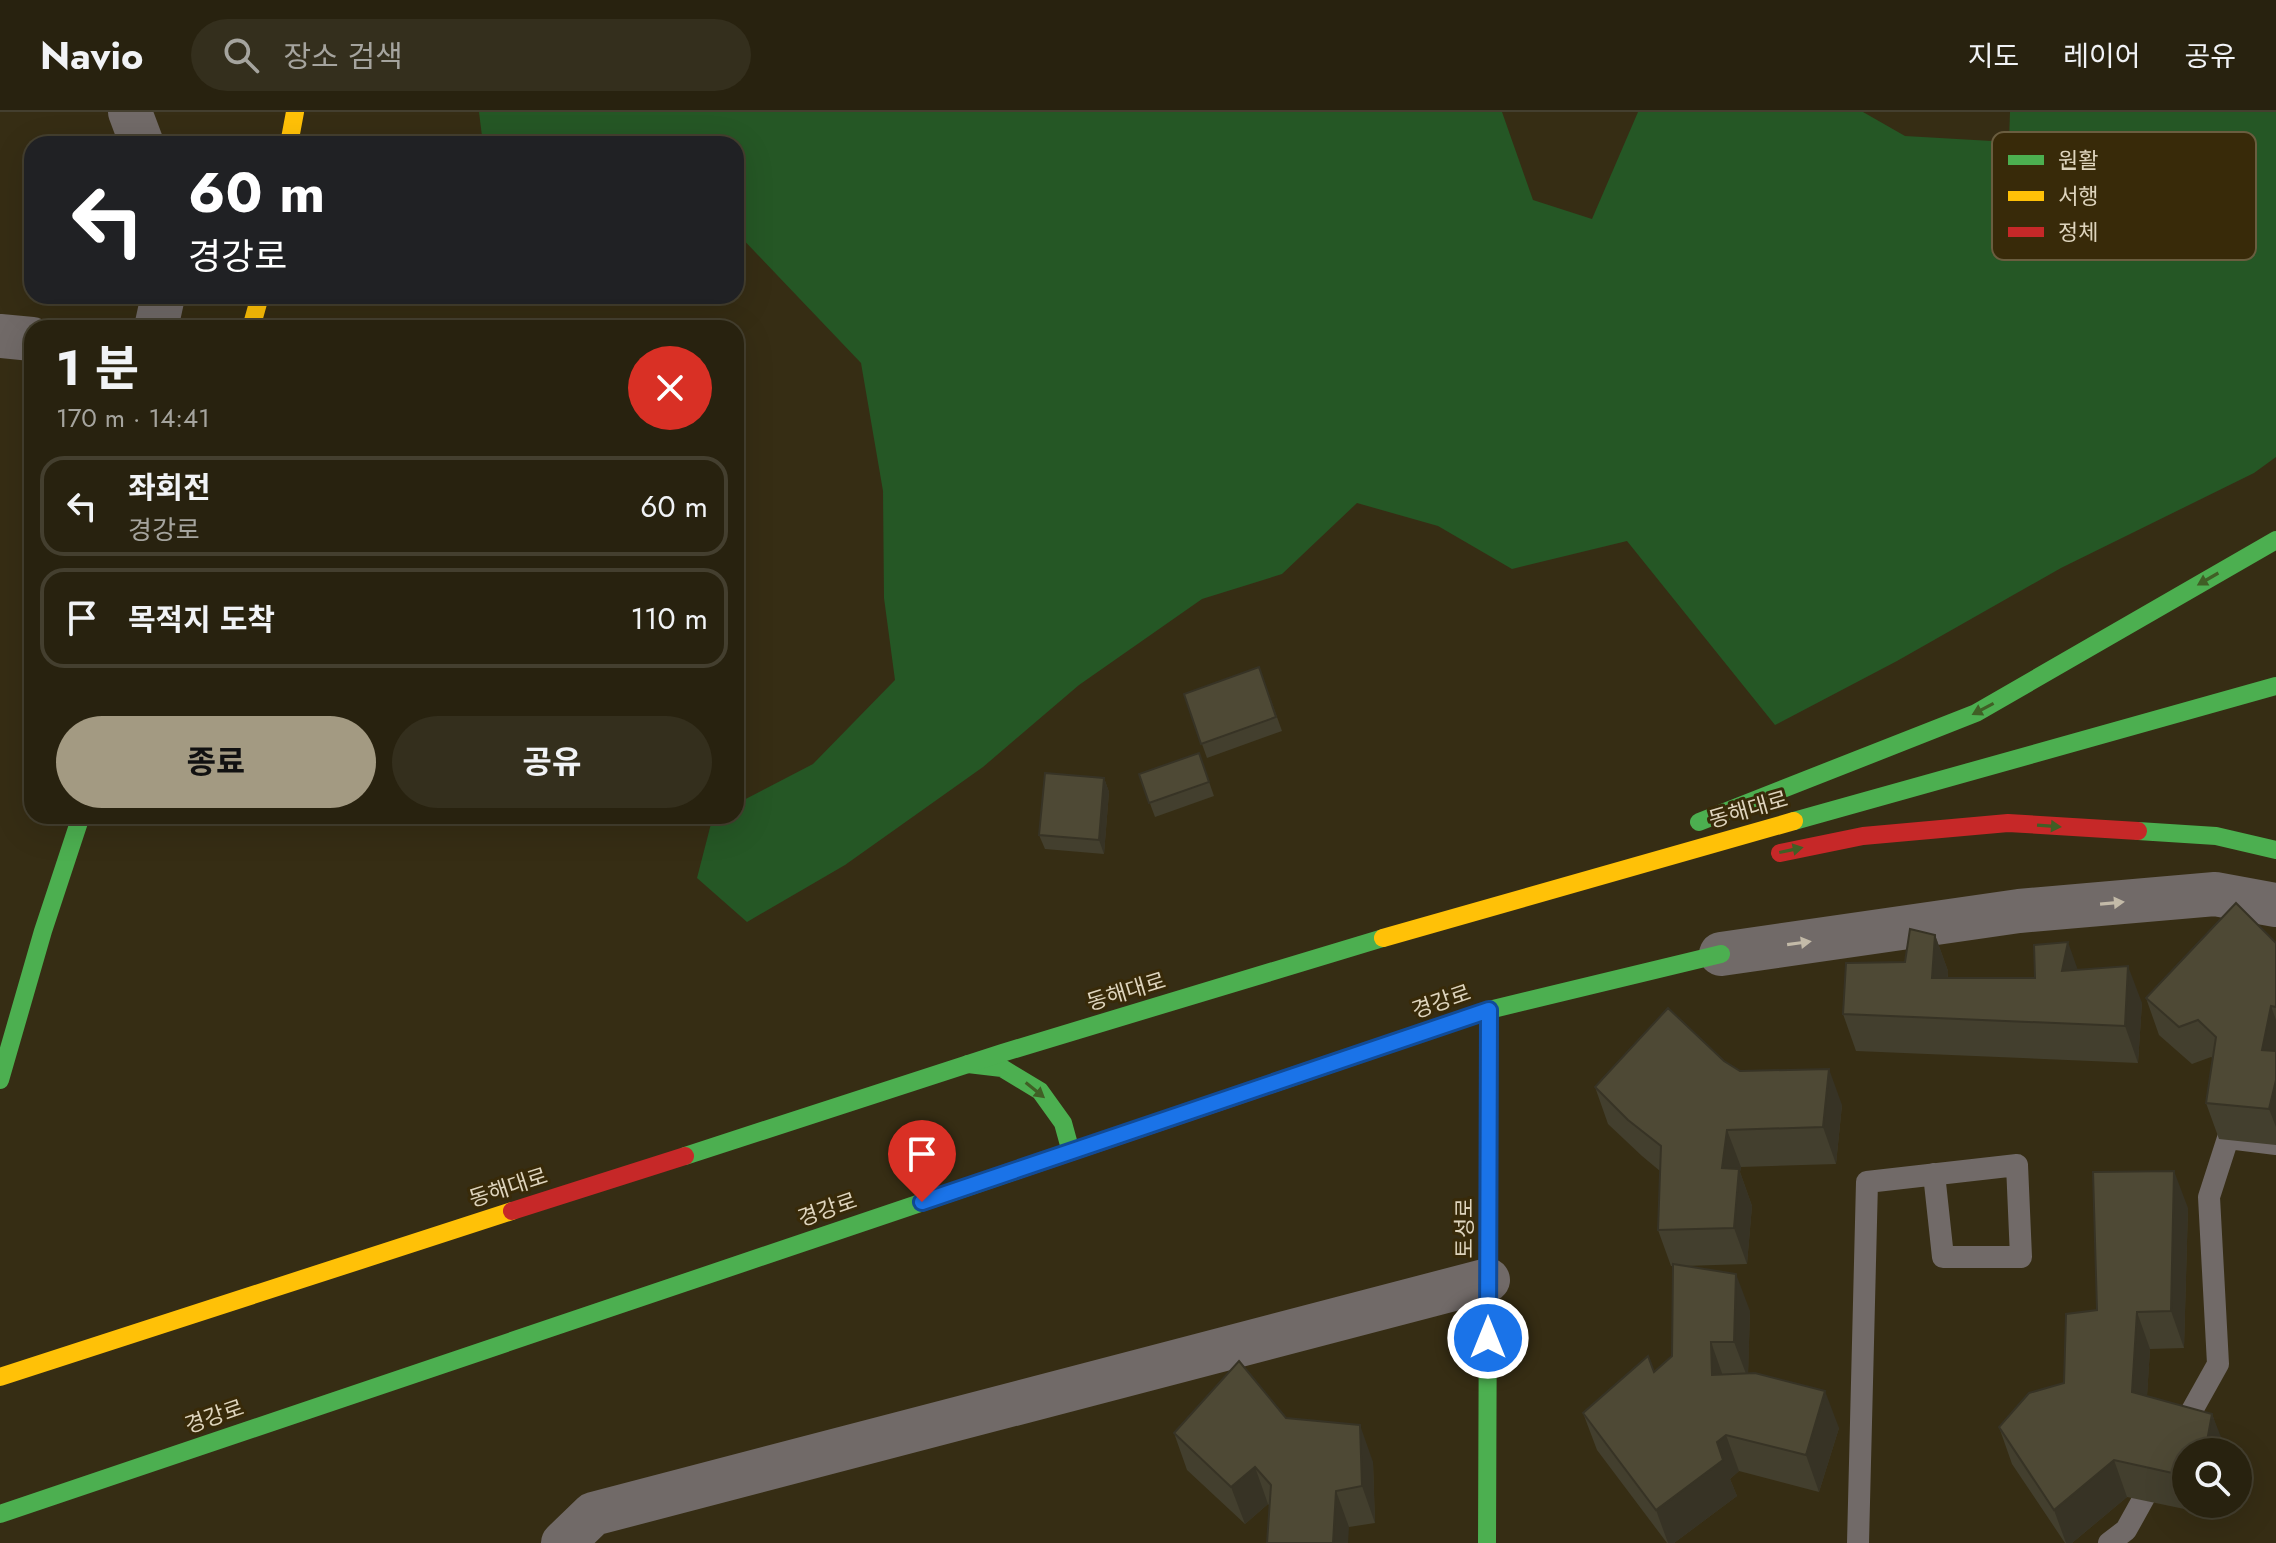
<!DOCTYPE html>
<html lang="ko">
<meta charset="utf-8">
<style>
body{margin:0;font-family:Jost,"Noto Sans KR",sans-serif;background:#342f1d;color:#f1f3f6;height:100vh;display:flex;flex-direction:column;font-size:30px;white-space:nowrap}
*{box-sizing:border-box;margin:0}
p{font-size:26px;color:#a5a49e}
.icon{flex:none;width:44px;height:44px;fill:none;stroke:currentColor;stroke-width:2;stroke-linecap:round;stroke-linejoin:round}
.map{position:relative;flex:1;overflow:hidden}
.drawer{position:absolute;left:24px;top:208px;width:720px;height:504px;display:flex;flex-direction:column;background:#28220f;border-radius:24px;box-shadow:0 8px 32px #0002,0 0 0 2px #443f2f}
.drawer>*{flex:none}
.guide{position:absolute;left:24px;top:24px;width:720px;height:168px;border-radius:24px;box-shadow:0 8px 32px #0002,0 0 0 2px #443f2f;background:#202124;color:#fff;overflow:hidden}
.controls{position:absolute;left:2172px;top:1326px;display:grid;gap:16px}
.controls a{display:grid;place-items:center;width:80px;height:80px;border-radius:50%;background:#28220f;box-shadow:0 8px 32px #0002,0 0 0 2px #443f2f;font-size:40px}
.pin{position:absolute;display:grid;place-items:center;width:68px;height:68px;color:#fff;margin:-82px -34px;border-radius:50% 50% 50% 0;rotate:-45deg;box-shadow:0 0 8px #0007}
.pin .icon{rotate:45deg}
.me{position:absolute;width:88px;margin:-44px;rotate:0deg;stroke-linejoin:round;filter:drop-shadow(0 0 6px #0008)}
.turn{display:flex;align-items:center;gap:28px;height:168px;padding:0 32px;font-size:36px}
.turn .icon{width:104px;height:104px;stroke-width:2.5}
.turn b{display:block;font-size:56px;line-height:68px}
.round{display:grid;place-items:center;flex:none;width:84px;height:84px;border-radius:42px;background:#342f1d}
.overview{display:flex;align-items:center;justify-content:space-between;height:136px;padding:0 32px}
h1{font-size:48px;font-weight:700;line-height:60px}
.button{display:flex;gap:16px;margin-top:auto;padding:16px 32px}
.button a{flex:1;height:92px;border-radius:48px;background:#a39a82;color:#111;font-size:32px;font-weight:700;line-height:92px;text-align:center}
.button a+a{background:#342f1d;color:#f1f3f6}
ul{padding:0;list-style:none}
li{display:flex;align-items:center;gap:24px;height:100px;margin:0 16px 12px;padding:0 16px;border:4px solid #443f2f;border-radius:24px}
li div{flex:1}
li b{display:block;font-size:30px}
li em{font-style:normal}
header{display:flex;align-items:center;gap:48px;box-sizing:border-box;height:112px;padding:0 40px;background:#28220f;border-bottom:2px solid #443f2f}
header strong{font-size:38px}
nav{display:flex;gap:44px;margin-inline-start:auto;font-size:28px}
.search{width:560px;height:72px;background:#342f1d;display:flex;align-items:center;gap:20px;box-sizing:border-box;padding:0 28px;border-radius:44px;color:#a5a49e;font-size:30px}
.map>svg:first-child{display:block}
.green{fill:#255725}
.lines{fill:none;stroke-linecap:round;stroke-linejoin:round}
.lane{stroke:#716a68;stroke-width:22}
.street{stroke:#716a68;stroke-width:44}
.fast{stroke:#4caf50;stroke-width:18}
.slow{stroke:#ffc107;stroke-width:18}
.jam{stroke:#c62828;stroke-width:18}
.wall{fill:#433f2e}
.shaded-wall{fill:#373325}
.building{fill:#4e4935;stroke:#373325;stroke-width:2}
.oneway{fill:#405f25}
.oneway2{fill:#c3baa8}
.route-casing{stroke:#114b97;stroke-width:20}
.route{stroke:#1a73e8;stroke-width:14}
.labels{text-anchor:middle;stroke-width:6;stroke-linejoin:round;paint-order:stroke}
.street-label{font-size:22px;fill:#ded4bd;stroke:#382a09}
.key{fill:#382a09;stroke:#6a5d3f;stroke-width:2}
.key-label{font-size:22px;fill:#ded4bd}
</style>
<header>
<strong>Navio</strong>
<div class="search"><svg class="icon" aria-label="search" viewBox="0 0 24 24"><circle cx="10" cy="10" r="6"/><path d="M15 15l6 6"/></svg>장소 검색</div>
<nav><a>지도</a><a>레이어</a><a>공유</a></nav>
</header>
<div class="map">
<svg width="2276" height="1431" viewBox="0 0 2276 1431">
<rect width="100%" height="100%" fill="#362d14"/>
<path class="green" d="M 479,0 L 1502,0 L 1533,88 L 1592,107 L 1638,0 L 1863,0 L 1905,24 L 2009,30 L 2010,0 L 2276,0 L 2276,345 L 2254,361 L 2061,456 L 1897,549 L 1775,613 L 1627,429 L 1512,457 L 1438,414 L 1357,391 L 1282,462 L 1202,487 L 1079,573 L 983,655 L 845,753 L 747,810 L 697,766 L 713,704 L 736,704 L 736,692 L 813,652 L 895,568 L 884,486 L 883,379 L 861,251 L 736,120 L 736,32 L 483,32 Z"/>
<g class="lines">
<g class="lane">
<path d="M 2180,1320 L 2218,1252 L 2209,1085 L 2228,1026 L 2276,1032"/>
<path d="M 1858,1431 L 1867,1070 L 2017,1053 L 2021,1145 L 1943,1145 L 1934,1062"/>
<path d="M 2109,1431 L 2126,1418 L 2156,1364"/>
</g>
<g class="street">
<path d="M 130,0 L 142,32"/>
<path d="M 156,216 L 163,184"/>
<path d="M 0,224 L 32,227"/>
<path d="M 1721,842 L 2019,799 L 2215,782 L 2276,793"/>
<path d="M 563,1431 L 593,1402 L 1488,1168"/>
</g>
<g class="fast">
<path d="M 1794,709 L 2276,574"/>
<path d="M 1699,710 L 1976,601 L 2276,428"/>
<path d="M 2138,719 L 2216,724 L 2276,738"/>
<path d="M 968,952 L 1002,956 L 1040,979 L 1063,1011 L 1071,1040"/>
<path d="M 0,968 L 43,819 L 81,704"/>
<path d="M 1272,972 L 1489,898 L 1721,842"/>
<path d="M 685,1044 L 1002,941 L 1383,826"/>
<path d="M 0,1402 L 1018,1058"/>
<path d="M 1487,1431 L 1489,898"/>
</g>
<g class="slow">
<path d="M 289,32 L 295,0"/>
<path d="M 251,216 L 260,184"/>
<path d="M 1383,826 L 1794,709"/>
<path d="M 0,1265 L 512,1099"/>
</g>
<g class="jam">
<path d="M 1780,741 L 1863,724 L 2008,711 L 2138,719"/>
<path d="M 1018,1058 L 1272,972"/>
<path d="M 512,1099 L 685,1044"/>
</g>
</g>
<g class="wall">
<path d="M 1259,555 L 1282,619 L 1207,646 L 1184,582 Z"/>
<path d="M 1199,641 L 1214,684 L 1155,705 L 1139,662 Z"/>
<path d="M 1104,666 L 1109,680 L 1104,742 L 1045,737 L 1039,723 Z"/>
<path d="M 1935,823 L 1948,859 L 1948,866 L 2035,866 L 2078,858 L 2142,891 L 2138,951 L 1856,939 L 1843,902 L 1905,850 Z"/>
<path d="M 2276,831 L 2276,1033 L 2219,1027 L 2206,991 L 2213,946 L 2211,945 L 2192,952 L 2159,923 L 2146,886 Z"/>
<path d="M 1724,949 L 1740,959 L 1842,993 L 1836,1052 L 1741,1055 L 1740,1060 L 1752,1094 L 1747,1152 L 1684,1154 L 1750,1199 L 1748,1261 L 1839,1316 L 1819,1380 L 1739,1359 L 1730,1367 L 1737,1384 L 1674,1431 L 1667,1431 L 1597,1338 L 1583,1301 L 1654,1260 L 1672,1244 L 1673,1154 L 1671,1154 L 1658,1118 L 1660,1059 L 1642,1044 L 1608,1012 L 1595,975 Z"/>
<path d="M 2188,1096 L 2184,1236 L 2150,1237 L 2147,1284 L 2212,1302 L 2225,1340 L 2186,1340 L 2186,1392 L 2215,1392 L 2213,1403 L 2127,1385 L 2072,1431 L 2065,1431 L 2012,1352 L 1999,1315 L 2064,1271 L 2097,1198 Z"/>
<path d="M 1286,1306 L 1373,1350 L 1375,1411 L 1349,1415 L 1269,1393 L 1268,1392 L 1245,1412 L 1187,1358 L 1174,1321 Z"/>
</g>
<g class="shaded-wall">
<path d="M 1104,666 L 1109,680 L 1104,742 L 1099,728 Z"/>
<path d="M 1935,823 L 1948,859 L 1946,903 L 1932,866 Z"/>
<path d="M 2068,830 L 2081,867 L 2062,859 Z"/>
<path d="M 2128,854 L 2142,891 L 2138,951 L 2125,914 Z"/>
<path d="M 2271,894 L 2276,908 L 2276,1015 L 2269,997 L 2262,938 Z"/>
<path d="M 1829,957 L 1842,993 L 1836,1052 L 1823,1015 Z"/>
<path d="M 1727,1018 L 1741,1055 L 1740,1060 L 1752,1094 L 1747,1152 L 1734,1116 L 1722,1056 Z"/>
<path d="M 2174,1059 L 2188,1096 L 2184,1236 L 2171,1199 Z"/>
<path d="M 1736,1162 L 1750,1199 L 1748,1267 L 1734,1230 Z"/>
<path d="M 2137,1200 L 2150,1237 L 2145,1317 L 2132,1280 Z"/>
<path d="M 1711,1230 L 1724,1267 L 1712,1263 Z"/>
<path d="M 1825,1279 L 1839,1316 L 1819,1380 L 1806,1343 Z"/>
<path d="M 2212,1302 L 2226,1338 L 2225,1340 L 2205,1340 Z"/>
<path d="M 1360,1313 L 1373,1350 L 1375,1411 L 1362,1374 Z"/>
<path d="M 1726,1323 L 1739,1359 L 1730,1367 L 1737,1384 L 1674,1431 L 1668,1431 L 1656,1398 L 1717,1330 Z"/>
<path d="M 2114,1348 L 2127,1385 L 2072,1431 L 2066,1431 L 2054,1398 Z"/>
<path d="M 1255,1355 L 1268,1392 L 1245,1412 L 1231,1375 Z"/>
<path d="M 1336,1379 L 1349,1415 L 1348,1431 L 1333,1431 Z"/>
<path d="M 2209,1392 L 2215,1392 L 2213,1403 Z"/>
</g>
<g class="building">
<path d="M 1259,555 L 1276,605 L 1201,632 L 1184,582 Z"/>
<path d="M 1199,641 L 1209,670 L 1149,691 L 1139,662 Z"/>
<path d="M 1045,661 L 1104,666 L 1099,728 L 1039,723 Z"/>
<path d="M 2236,791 L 2276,831 L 2276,895 L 2271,894 L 2262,938 L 2276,939 L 2276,968 L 2269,997 L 2206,991 L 2216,925 L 2198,908 L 2179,915 L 2146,886 Z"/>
<path d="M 1910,817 L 1935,823 L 1932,866 L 2035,866 L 2034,833 L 2068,830 L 2062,859 L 2128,854 L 2125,914 L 1843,902 L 1846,851 L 1905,850 Z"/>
<path d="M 1668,896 L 1724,949 L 1740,959 L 1829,957 L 1823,1015 L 1727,1018 L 1722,1056 L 1739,1057 L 1734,1116 L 1658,1118 L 1661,1034 L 1628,1008 L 1595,975 Z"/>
<path d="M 2174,1059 L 2171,1199 L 2137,1200 L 2132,1280 L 2212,1302 L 2205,1340 L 2186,1340 L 2186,1364 L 2114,1348 L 2054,1398 L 1999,1315 L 2029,1281 L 2064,1271 L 2066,1202 L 2097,1198 L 2093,1060 Z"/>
<path d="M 1673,1152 L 1736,1162 L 1734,1230 L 1711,1230 L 1712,1263 L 1755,1261 L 1825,1279 L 1806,1343 L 1726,1323 L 1717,1330 L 1723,1348 L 1656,1398 L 1583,1301 L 1648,1244 L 1654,1260 L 1672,1244 Z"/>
<path d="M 1239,1249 L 1286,1306 L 1360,1313 L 1362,1374 L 1336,1379 L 1333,1431 L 1267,1431 L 1271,1373 L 1255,1355 L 1231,1375 L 1174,1321 Z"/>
</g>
<defs><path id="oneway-solid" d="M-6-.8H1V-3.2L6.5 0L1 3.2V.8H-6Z" transform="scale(2)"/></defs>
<g class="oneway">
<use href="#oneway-solid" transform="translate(2208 467) rotate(150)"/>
<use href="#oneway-solid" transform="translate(1983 597) rotate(152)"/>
<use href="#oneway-solid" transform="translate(2049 714) rotate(4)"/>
<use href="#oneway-solid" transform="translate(1791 738) rotate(-12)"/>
<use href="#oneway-solid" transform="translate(1035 978) rotate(39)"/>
</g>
<g class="oneway2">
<use href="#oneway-solid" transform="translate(2112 791) rotate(-5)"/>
<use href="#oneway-solid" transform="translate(1799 831) rotate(-8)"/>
</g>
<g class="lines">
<defs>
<path id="route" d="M 922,1090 L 1489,898 L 1488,1226"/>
</defs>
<use href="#route" class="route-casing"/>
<use href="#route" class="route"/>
</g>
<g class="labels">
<g class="street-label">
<text transform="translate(1748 697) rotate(-16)" y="8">동해대로</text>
<text transform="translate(1126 879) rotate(-17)" y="8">동해대로</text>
<text transform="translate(1441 889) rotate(-19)" y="8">경강로</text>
<text transform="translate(508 1075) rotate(-18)" y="8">동해대로</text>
<text transform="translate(827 1097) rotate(-19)" y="8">경강로</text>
<text transform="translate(1464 1116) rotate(-90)" y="8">토성로</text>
<text transform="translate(214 1304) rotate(-19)" y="8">경강로</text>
</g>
</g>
<rect x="1992" y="20" width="264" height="128" rx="12" class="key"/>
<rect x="2008" y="43" width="36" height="10" fill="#4caf50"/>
<rect x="2008" y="79" width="36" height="10" fill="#ffc107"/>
<rect x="2008" y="115" width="36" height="10" fill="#c62828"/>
<g class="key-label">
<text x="2058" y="56">원활</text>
<text x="2058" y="92">서행</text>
<text x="2058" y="128">정체</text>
</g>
</svg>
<div class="controls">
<a><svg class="icon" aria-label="search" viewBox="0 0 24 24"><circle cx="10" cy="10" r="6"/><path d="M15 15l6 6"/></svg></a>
</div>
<div class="pin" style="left:922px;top:1090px;background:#d93025"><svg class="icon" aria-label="arrive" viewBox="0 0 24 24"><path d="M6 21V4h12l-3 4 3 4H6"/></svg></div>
<svg class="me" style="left:1488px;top:1226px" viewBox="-20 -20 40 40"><circle r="17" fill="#1a73e8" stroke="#fff" stroke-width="3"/><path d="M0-11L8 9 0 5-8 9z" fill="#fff"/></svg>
<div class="guide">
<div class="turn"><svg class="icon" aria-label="left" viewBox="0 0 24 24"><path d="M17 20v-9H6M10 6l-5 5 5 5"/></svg><div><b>60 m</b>경강로</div></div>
</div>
<section class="drawer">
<div class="overview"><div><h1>1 분</h1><p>170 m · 14:41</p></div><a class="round" style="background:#d93025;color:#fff"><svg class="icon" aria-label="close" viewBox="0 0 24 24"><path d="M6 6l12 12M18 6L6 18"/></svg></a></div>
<ul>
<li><svg class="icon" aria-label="left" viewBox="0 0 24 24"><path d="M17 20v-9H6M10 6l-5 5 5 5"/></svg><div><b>좌회전</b><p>경강로</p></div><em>60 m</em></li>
<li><svg class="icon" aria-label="arrive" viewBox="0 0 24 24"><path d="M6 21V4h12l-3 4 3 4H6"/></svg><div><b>목적지 도착</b></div><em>110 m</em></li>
</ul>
<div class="button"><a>종료</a><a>공유</a></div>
</section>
</div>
